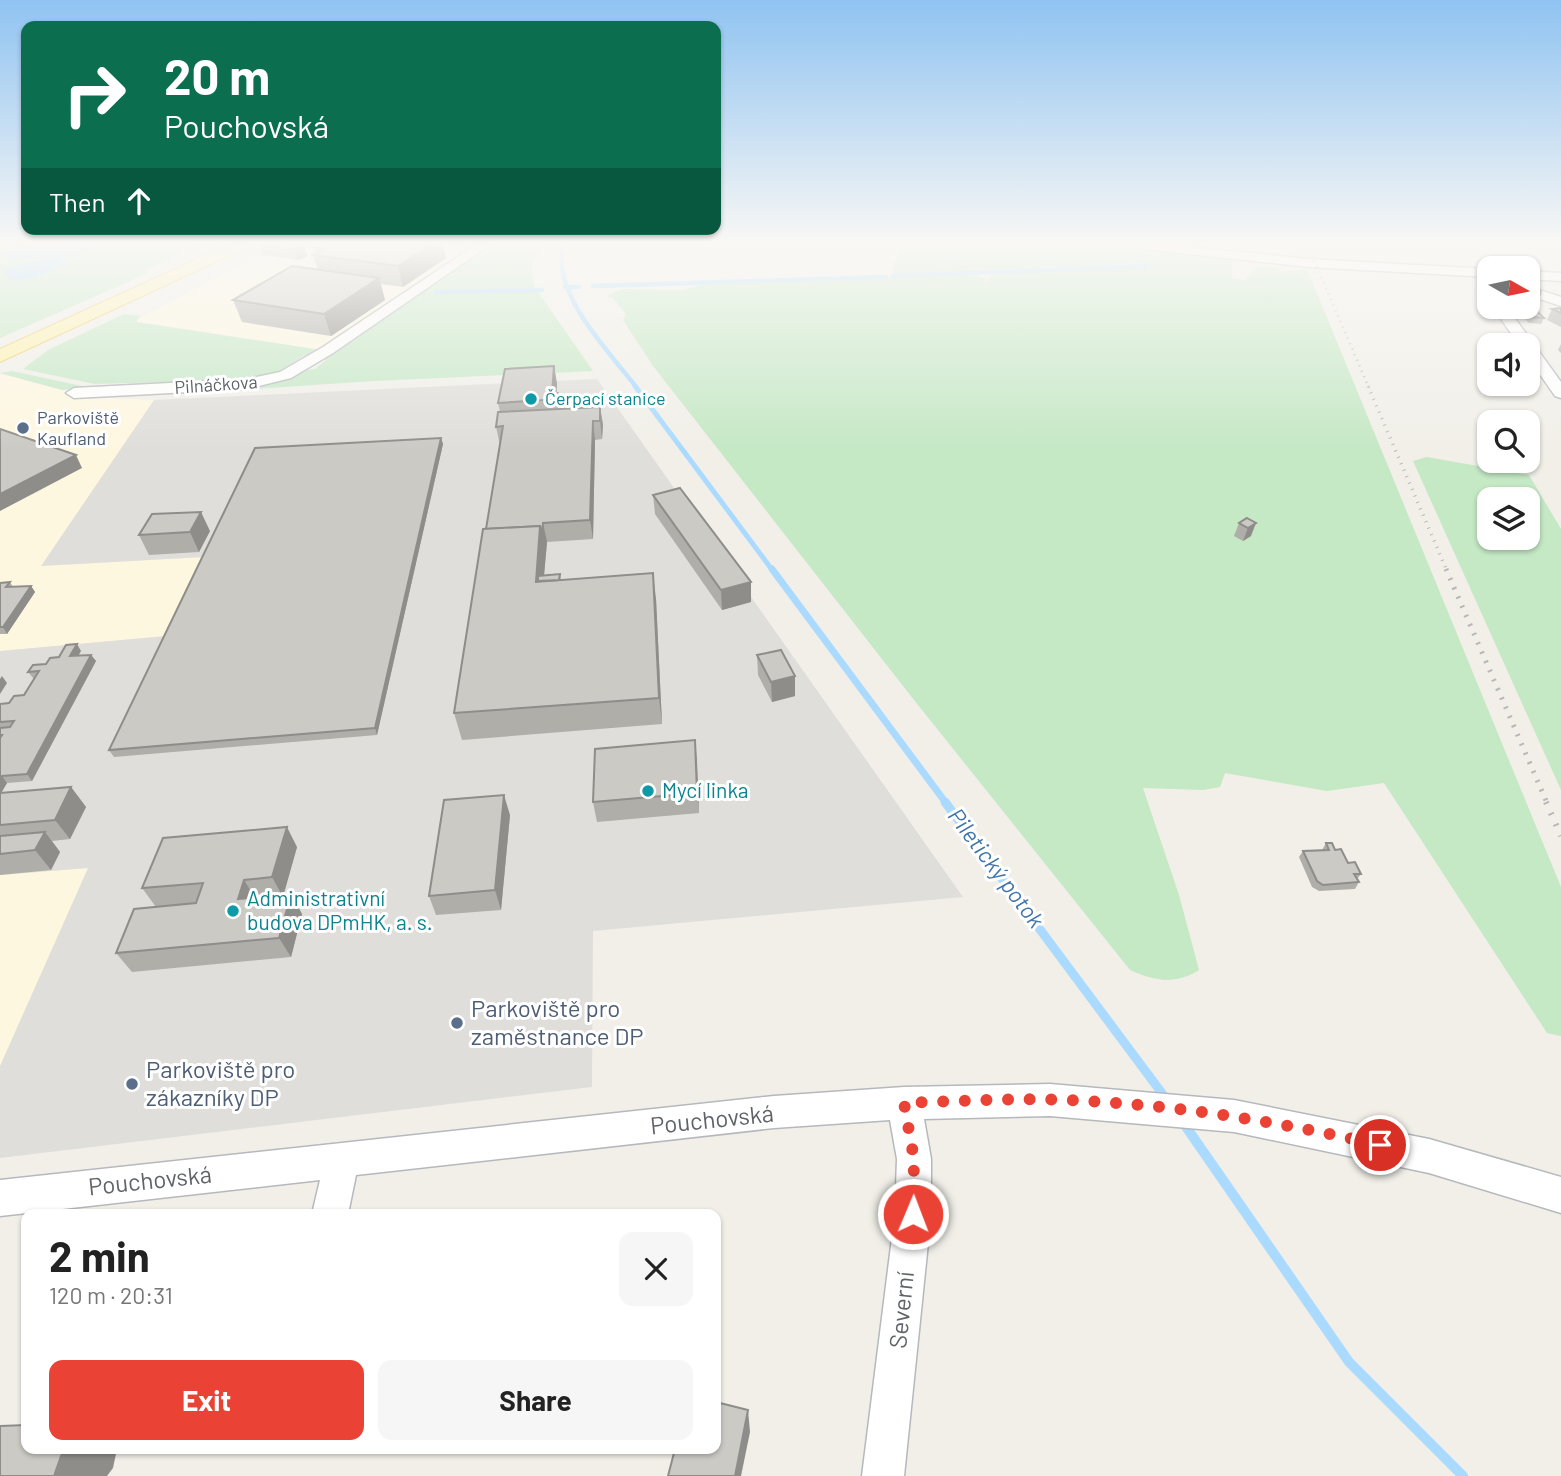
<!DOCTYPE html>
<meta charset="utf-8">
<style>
body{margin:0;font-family:Barlow,sans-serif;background:#f6f6f6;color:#222;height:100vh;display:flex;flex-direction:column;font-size:26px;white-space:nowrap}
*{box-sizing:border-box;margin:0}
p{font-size:23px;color:#767676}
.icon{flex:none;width:38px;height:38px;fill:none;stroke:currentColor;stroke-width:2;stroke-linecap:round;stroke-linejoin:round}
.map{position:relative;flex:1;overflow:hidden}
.drawer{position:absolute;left:21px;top:1209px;width:700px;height:245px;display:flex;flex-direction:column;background:#fff;border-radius:14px;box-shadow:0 2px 5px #0004}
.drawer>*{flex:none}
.banner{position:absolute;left:21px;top:21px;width:700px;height:214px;border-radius:14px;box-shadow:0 2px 5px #0004;background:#0b6e4f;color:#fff;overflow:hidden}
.needle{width:46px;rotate:99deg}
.controls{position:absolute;left:1477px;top:256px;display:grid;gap:14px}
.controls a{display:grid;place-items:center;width:63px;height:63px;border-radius:14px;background:#fff;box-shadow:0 2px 5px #0004;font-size:35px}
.pin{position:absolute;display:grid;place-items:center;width:60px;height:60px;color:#fff;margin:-30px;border:4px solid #fff;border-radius:50%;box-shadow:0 2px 7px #0007}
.me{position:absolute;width:77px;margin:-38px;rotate:1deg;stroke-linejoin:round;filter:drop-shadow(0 0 5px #0008)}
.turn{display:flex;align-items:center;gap:24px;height:147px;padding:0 28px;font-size:32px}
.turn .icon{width:91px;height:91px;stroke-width:2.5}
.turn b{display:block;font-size:49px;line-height:60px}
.then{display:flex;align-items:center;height:66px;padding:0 28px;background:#0003;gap:14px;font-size:26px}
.round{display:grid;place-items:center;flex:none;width:74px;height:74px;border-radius:14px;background:#f6f6f6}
.head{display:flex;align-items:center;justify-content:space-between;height:119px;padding:0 28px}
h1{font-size:42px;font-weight:700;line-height:52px}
.button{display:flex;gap:14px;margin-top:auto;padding:14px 28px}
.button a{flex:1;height:80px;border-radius:14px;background:#ea4335;color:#fff;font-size:28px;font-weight:700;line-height:80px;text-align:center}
.button a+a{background:#f6f6f6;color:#222}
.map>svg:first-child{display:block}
.commercial{fill:#fef7e0}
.industrial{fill:#e0deda}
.green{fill:#c5e8c5;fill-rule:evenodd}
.water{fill:#aadaff}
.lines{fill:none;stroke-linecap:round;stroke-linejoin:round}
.stream-far4{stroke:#aadaff;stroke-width:4.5}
.stream-far3{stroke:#aadaff;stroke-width:5}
.stream-far2{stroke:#aadaff;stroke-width:7}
.stream-far1{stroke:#aadaff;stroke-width:9}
.stream{stroke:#aadaff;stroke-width:10}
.minor-casing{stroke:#b5b8bc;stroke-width:3}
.major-casing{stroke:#f2c960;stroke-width:2}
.minor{fill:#fff;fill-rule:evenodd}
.major{fill:#fff2af;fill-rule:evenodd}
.rail-far3{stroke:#b6b7b8;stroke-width:2.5;stroke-dasharray:1 5;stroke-linecap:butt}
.rail-far2{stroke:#b6b7b8;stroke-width:3.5;stroke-dasharray:1 6;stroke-linecap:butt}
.rail-far1{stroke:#b6b7b8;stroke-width:5;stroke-dasharray:2 8;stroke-linecap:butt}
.rail{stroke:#b6b7b8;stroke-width:6;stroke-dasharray:2 10;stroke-linecap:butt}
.wall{fill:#afaea9}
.shaded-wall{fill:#8f8d8a}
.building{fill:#cccac5;stroke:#8f8d8a;stroke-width:2}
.route{stroke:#ea4335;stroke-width:12;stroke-dasharray:0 21.6}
.culture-dot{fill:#0f9aa8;stroke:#fff;stroke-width:2.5}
.service-dot{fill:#5c6f8a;stroke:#fff;stroke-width:2.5}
.labels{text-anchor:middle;stroke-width:6;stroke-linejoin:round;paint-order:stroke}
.far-street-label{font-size:18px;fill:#5f6368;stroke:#fff}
.far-culture-label{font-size:18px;fill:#0d838f;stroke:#fff;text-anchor:start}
.far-service-label{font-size:18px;fill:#4e5e75;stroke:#fff;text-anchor:start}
.culture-label{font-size:21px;fill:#0d838f;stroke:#fff;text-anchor:start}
.water-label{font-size:23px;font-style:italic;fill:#4174aa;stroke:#fff}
.near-service-label{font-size:24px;fill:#4e5e75;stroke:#fff;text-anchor:start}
.near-street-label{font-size:24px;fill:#5f6368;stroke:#fff}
</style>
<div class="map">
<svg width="1561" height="1476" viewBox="0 0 1561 1476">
<rect width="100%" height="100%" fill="#f1efe8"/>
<g class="commercial">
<path d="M 278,244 L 478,244 L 321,350 L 135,321 Z"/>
<path d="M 0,374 L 62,390 L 108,398 L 154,400 L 42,566 L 205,557 L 166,636 L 0,651 Z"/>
<path d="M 89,868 L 0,1066 L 0,875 Z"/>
</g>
<path class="industrial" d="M 597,379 L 963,897 L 593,931 L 592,1087 L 0,1158 L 0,1066 L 88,868 L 0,875 L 0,651 L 166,636 L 204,557 L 41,566 L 154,400 Z"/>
<g class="green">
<path d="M 0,244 L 200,244 L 148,269 L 146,274 L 0,338 Z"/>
<path d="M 491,244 L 542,244 L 532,267 L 534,286 L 593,371 L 374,381 L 241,390 C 259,388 276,384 293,377 C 301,374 306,369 315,369 L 326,360 L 323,359 Z"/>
<path d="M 900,244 L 1088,244 L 1232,260 L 1232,278 L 1244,280 L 1258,266 L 1276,267 L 1282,272 L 1307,269 L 1561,887 L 1561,1036 L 1547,1033 L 1384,783 L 1327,791 L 1225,773 L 1220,787 L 1203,790 L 1143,788 L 1179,895 L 1199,970 C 1175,985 1154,981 1130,970 L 914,700 L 653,366 L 623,320 L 626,314 L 613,298 L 607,296 L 621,289 L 683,290 L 701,285 L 972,275 L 985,278 L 986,283 L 991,275 L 1002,273 L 1151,266 L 1146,263 L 900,275 L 892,272 Z"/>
<path d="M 124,314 L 140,316 L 136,322 L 321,350 L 303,356 L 276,373 L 244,380 L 95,384 L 23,369 L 48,350 Z"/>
<path d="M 12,371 L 91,388 L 62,390 L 0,373 Z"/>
<path d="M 1427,457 L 1529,475 L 1561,529 L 1561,790 L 1413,461 ZM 1489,499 L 1528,499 L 1528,537 L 1489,537 Z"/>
</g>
<path class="water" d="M 19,244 L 108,244 C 95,251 66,254 58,260 L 66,260 L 68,264 C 51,271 26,285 8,278 L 4,270 L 36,261 L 35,259 L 4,259 Z"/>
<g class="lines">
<g class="stream-far4">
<path d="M 563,244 C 551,294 608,350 637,388"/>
<path d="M 893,276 L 1148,266"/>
<path d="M 593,286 L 886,277"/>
<path d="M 565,287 L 579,287"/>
<path d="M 436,292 L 542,290"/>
</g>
<path class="stream-far3" d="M 635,386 L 773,571"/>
<path class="stream-far2" d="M 772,569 L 946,803"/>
<path class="stream-far1" d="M 945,802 L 1167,1100"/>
<path class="stream" d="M 1182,1121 L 1349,1362 L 1463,1476"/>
<defs>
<g id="minor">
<path d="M 477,244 L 491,244 L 333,353 L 291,378 L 247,389 L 74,398 L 66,393 L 74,388 L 247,379 L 280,372 L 323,347 Z"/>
<path d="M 1128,244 L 1165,244 L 1309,259 L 1489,269 L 1489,277 L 1309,267 L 1134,248 Z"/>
<path d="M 1528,271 L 1561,273 L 1561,281 L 1528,279 Z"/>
<path d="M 1528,286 L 1561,297 L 1561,306 L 1528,295 Z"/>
<path d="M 1492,306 L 1506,306 L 1561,382 L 1561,398 L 1555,396 L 1528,357 L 1528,345 L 1519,345 Z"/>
<path d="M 1050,1084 L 1234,1100 L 1429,1139 L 1561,1177 L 1561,1213 L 1429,1173 L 1234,1132 L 1050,1116 L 924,1119 L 931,1159 L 931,1214 L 904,1476 L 862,1476 L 895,1214 L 897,1159 L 890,1120 L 774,1128 L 356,1175 L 348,1214 L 312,1214 L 320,1180 L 0,1216 L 0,1180 L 774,1096 L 904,1087 Z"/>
</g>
<path id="major" d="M 230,244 L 250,244 L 248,247 L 0,362 L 0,349 Z"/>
</defs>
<use href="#minor" class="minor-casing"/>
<use href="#major" class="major-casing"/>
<use href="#minor" class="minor"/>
<use href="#major" class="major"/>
<path class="rail-far3" d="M 1307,244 L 1369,388"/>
<path class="rail-far2" d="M 1368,386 L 1447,571"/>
<path class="rail-far1" d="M 1446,569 L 1547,803"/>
<path class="rail" d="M 1546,802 L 1561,836"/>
</g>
<g class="wall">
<path d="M 288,244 L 307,256 L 299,260 L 263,255 L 259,245 Z"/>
<path d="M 314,247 L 446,258 L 403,287 L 381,284 L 385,300 L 331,336 L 242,322 L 233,300 L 318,270 L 313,255 L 316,253 Z"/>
<path d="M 1528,287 L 1540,295 L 1531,311 L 1515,310 L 1513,306 L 1528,306 Z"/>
<path d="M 1561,308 L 1561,327 L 1547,320 L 1552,309 Z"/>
<path d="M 1526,312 L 1544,318 L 1541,324 L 1529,323 L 1523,317 Z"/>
<path d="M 1561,344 L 1561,353 L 1558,350 Z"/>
<path d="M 554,366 L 557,384 L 556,393 L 561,399 L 562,409 L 600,407 L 603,425 L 602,439 L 595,440 L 593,539 L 547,542 L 544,575 L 560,574 L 561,580 L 656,599 L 662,724 L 462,740 L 454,713 L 500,445 L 496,427 L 500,412 L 498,403 Z"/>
<path d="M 441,438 L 443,444 L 377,735 L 114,757 L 109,750 Z"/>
<path d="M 653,495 L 751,602 L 722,610 L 655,514 Z"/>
<path d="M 1247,518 L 1251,536 L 1243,541 L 1234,536 L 1239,523 Z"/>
<path d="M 210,531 L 199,552 L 149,555 L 139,535 Z"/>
<path d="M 10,582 L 13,587 L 31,586 L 35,592 L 7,634 L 0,634 L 0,583 Z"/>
<path d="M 81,651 L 78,656 L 91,655 L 96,661 L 32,781 L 7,783 L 1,793 L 71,787 L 86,807 L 70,839 L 52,841 L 60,852 L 51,870 L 0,875 L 0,704 L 9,703 L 24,695 L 34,679 L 28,672 L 46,664 L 59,657 Z"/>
<path d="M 757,655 L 795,696 L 772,702 L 758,675 Z"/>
<path d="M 695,740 L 699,813 L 597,822 L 593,802 Z"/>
<path d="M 510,815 L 501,910 L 436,915 L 429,896 Z"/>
<path d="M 1326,843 L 1335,850 L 1361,874 L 1357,879 L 1359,882 L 1355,889 L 1319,891 L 1312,887 L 1299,857 L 1303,851 L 1322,850 Z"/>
<path d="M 297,847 L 283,895 L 291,894 L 302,914 L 291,957 L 132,972 L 116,953 L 156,907 L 142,888 Z"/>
</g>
<g class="shaded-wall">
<path d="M 433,244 L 443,244 L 446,258 L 403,287 L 398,266 Z"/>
<path d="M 304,246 L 307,256 L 299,260 L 295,250 Z"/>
<path d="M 379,278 L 385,300 L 331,336 L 324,314 Z"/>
<path d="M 554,366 L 557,384 L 556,400 L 552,394 Z"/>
<path d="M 600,407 L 603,425 L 602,439 L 600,421 Z"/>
<path d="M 593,421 L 595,440 L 593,539 L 590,520 Z"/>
<path d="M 441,438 L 443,444 L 377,735 L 375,728 Z"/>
<path d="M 76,455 L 82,468 L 0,511 L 0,494 Z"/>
<path d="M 201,512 L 210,531 L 199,552 L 190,532 Z"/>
<path d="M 543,523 L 547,542 L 543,587 L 536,582 L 540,526 Z"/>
<path d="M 1256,523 L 1251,536 L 1243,541 L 1248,528 Z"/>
<path d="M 653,573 L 656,599 L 662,724 L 659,698 Z"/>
<path d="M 751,582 L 751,602 L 722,610 L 721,590 Z"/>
<path d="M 31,586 L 35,592 L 7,634 L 3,627 Z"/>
<path d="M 77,644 L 81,651 L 74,663 L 70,656 Z"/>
<path d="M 91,655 L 96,661 L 32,781 L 27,774 Z"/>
<path d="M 2,676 L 7,683 L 0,694 L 0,679 Z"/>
<path d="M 795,676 L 795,696 L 772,702 L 771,682 Z"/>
<path d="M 695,740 L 697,761 L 699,813 L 697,793 Z"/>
<path d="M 2,776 L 7,783 L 0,795 L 0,779 Z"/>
<path d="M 71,787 L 86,807 L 70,839 L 55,820 Z"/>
<path d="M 504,795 L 510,815 L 501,910 L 495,890 Z"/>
<path d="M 287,827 L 297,847 L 283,897 L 272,877 Z"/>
<path d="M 45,832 L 60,852 L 51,870 L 35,850 Z"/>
<path d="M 244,880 L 256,899 L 238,899 Z"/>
<path d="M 291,894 L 302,914 L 291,957 L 279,938 Z"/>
<path d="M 748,1410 L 750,1432 L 741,1476 L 735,1476 Z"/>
<path d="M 67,1449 L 117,1449 L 113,1468 L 107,1476 L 54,1476 L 61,1456 Z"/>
</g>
<g class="building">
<path d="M 262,244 L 288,244 L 304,246 L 295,250 L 259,245 Z"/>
<path d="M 320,244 L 433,244 L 398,266 L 313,255 L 324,248 L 314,247 Z"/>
<path d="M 292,266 L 379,278 L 324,314 L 233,300 Z"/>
<path d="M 1528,287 L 1534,287 L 1541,291 L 1540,295 L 1528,294 Z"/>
<path d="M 1561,308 L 1561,313 L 1552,309 Z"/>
<path d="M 1526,312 L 1538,312 L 1544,318 L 1532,317 Z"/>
<path d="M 554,366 L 552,394 L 558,393 L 561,399 L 498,403 L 505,369 Z"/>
<path d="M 600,407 L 600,421 L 593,421 L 590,520 L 543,523 L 542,532 L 540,526 L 486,529 L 503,426 L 496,427 L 498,412 Z"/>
<path d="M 0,429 L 76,455 L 0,494 Z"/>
<path d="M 441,438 L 375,728 L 109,750 L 255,448 Z"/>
<path d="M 680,488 L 751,582 L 721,590 L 653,495 Z"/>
<path d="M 201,512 L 190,532 L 139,535 L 152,514 Z"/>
<path d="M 1247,518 L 1256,523 L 1248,528 L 1239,523 Z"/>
<path d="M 540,526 L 536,582 L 653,573 L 659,698 L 454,713 L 483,529 Z"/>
<path d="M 560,574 L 559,580 L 538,581 L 538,576 Z"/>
<path d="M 10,582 L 6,587 L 31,586 L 3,627 L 0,627 L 0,583 Z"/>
<path d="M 77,644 L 70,656 L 91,655 L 27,774 L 2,776 L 0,779 L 0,738 L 2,735 L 0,735 L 0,728 L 10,727 L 14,721 L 0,722 L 0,704 L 9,703 L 14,696 L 24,695 L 39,671 L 28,672 L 33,665 L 46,664 L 50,658 L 59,657 L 66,645 Z"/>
<path d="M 781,650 L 795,676 L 771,682 L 757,655 Z"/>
<path d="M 695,740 L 697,793 L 593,802 L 595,749 Z"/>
<path d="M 71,787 L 55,820 L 0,825 L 0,793 Z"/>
<path d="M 504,795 L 495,890 L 429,896 L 444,800 Z"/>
<path d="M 287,827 L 272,877 L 244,880 L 238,899 L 291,894 L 279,938 L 116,953 L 134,909 L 196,903 L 203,883 L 142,888 L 163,838 Z"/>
<path d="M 45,832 L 35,850 L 0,854 L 0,836 Z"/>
<path d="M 1326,843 L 1332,843 L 1335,850 L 1341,849 L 1348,863 L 1355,862 L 1361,874 L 1354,874 L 1359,882 L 1323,885 L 1317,881 L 1303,851 L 1329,850 Z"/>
<path d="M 716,1402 L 748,1410 L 735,1476 L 668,1476 L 675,1449 L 716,1449 Z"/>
<path d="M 26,1425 L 26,1449 L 67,1449 L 61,1456 L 54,1476 L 0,1476 L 0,1426 Z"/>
</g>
<linearGradient id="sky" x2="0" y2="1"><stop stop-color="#8fc3f1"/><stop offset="0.54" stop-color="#f9f8f5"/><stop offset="1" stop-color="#f9f8f5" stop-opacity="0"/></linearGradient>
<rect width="1561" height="450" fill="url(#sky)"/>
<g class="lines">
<path class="route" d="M 913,1214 L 914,1159 L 904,1103 C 964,1101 1025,1097 1085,1101 C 1184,1106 1283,1123 1380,1145"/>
</g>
<g class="culture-dot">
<circle cx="531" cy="399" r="7"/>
<circle cx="648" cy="791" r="7"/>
<circle cx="233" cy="911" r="7"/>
</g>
<g class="service-dot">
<circle cx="23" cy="428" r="7"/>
<circle cx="457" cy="1023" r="7"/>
<circle cx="132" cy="1084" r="7"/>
</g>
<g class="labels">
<g class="far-street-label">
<text transform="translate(216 385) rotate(-4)" y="6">Pilnáčkova</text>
</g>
<g class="far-culture-label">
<text x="545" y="405">Čerpací stanice</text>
</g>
<g class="far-service-label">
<text x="37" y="424">Parkoviště<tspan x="37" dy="21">Kaufland</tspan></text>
</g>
<g class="culture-label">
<text x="662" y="798">Mycí linka</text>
<text x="247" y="906">Administrativní<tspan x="247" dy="24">budova DPmHK, a. s.</tspan></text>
</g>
<g class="water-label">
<text transform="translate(996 868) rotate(53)" y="8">Piletický potok</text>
</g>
<g class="near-service-label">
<text x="471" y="1017">Parkoviště pro<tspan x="471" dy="28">zaměstnance DP</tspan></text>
<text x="146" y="1078">Parkoviště pro<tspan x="146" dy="28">zákazníky DP</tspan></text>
</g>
<g class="near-street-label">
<text transform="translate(712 1120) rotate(-6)" y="8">Pouchovská</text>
<text transform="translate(150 1181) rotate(-6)" y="8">Pouchovská</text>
<text transform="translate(902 1310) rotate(-84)" y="8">Severní</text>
</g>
</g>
</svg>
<div class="controls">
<a><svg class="needle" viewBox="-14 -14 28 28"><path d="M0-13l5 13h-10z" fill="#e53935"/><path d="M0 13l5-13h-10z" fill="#767676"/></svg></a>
<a><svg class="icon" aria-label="sound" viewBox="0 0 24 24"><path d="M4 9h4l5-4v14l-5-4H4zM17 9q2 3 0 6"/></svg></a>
<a><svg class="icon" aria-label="search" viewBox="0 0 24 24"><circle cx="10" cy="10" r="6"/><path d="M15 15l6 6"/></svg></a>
<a><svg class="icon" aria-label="layers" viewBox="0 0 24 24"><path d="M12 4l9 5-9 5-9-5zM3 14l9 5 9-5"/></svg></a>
</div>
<div class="pin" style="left:1380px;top:1145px;background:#d93025"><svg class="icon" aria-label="arrive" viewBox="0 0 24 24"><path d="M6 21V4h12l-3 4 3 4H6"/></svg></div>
<svg class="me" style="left:913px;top:1214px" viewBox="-20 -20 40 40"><circle r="17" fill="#ea4335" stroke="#fff" stroke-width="3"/><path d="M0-11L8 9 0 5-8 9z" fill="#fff"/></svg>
<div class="banner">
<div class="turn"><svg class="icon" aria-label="right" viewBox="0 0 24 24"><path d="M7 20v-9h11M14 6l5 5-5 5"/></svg><div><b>20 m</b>Pouchovská</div></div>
<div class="then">Then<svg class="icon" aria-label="ahead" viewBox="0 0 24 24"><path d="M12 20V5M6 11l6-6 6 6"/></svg></div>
</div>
<section class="drawer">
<div class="head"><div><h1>2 min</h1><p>120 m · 20:31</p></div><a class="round"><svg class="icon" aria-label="close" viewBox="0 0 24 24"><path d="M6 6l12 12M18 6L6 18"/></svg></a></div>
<div class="button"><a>Exit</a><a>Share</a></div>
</section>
</div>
